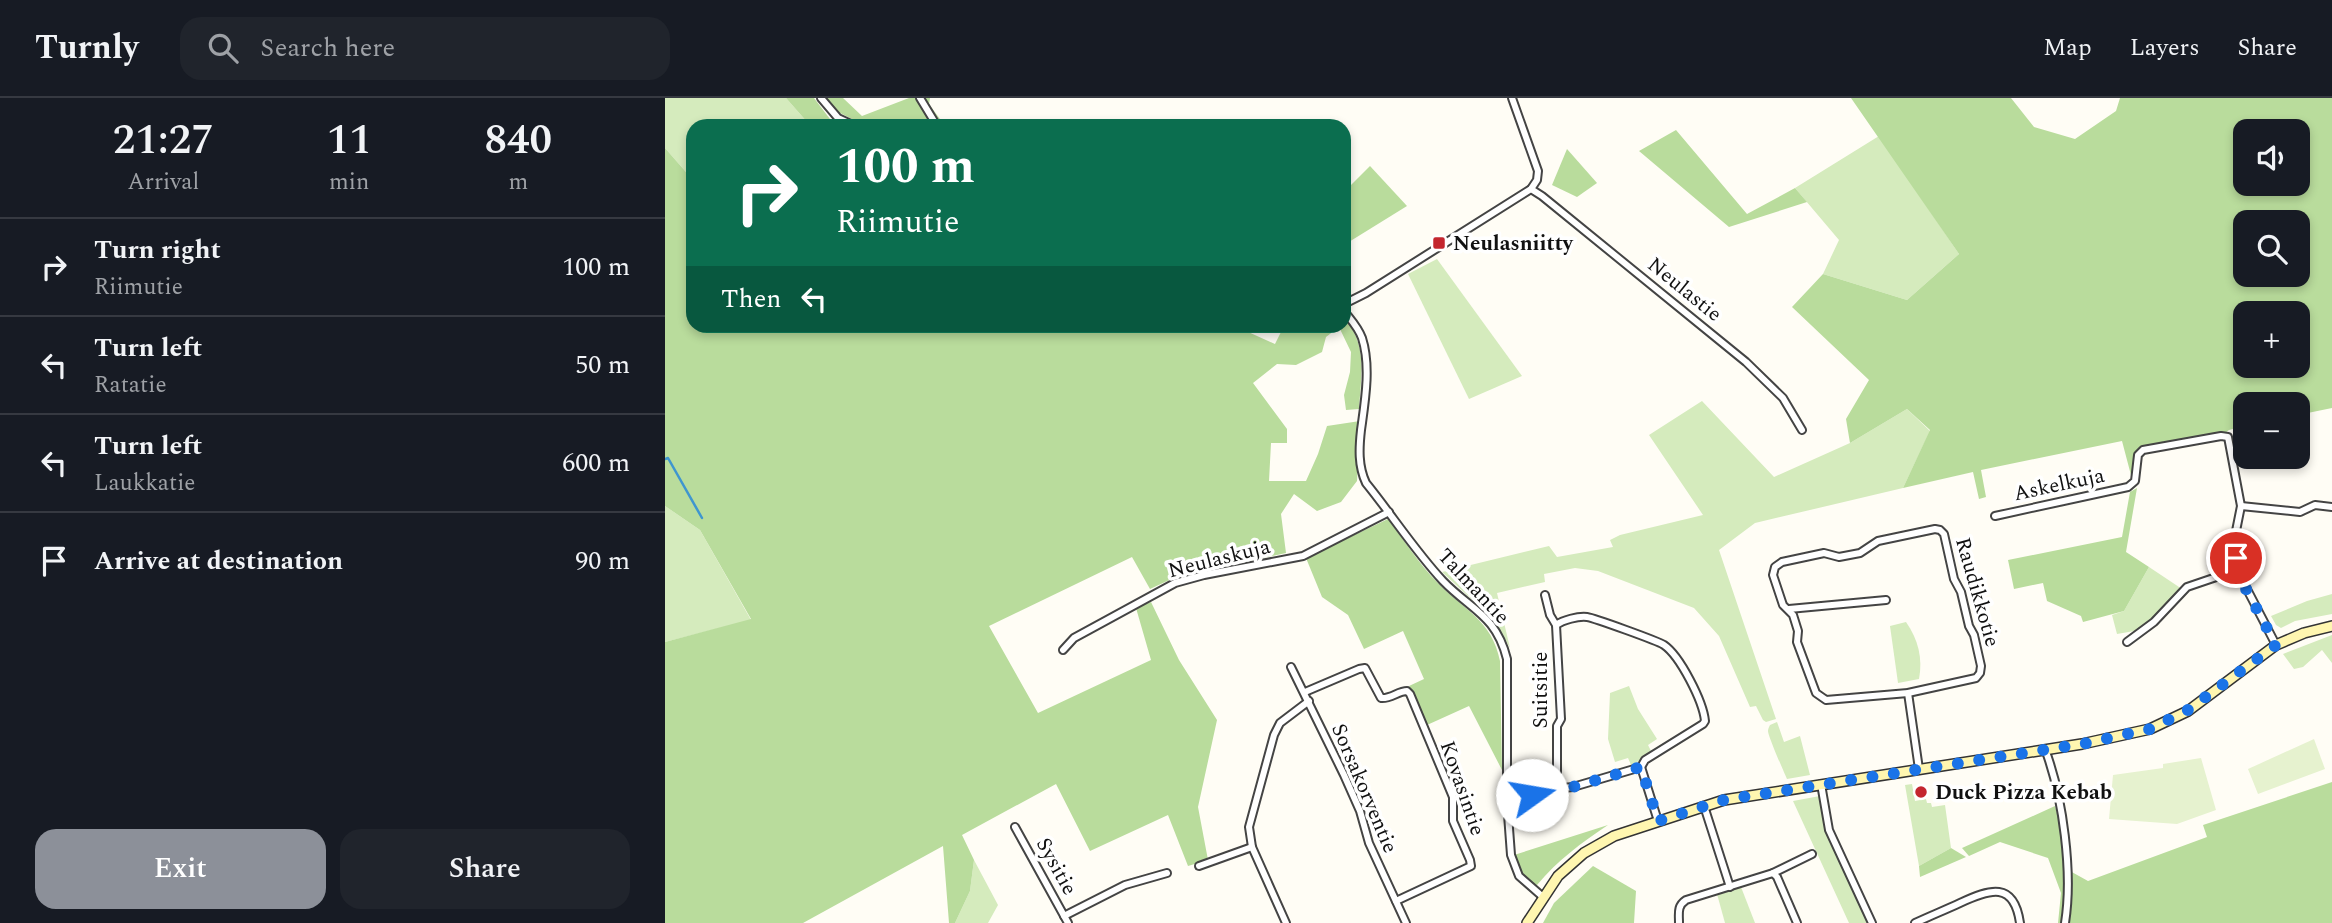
<!DOCTYPE html>
<meta charset="utf-8">
<style>
body{margin:0;font-family:Spectral,serif;background:#20242c;color:#f1f3f6;height:100vh;display:flex;flex-direction:column;font-size:26px;white-space:nowrap}
*{box-sizing:border-box;margin:0}
p{font-size:23px;color:#9ea1a6}
.icon{flex:none;width:38px;height:38px;fill:none;stroke:currentColor;stroke-width:2;stroke-linecap:round;stroke-linejoin:round}
.map{position:relative;flex:1;overflow:hidden}
.sheet{display:flex;flex-direction:column;background:#171b24;width:665px}
.sheet>*{flex:none}
.hud{position:absolute;left:21px;top:21px;width:665px;height:214px;border-radius:21px;box-shadow:0 4px 10px #0003;background:#0b6e4f;color:#fff;overflow:hidden}
.controls{position:absolute;left:1568px;top:21px;display:grid;gap:14px}
.controls a{display:grid;place-items:center;width:77px;height:77px;border-radius:14px;background:#171b24;box-shadow:0 4px 10px #0003;font-size:35px}
.pin{position:absolute;display:grid;place-items:center;width:60px;height:60px;color:#fff;margin:-30px;border:4px solid #fff;border-radius:50%;box-shadow:0 2px 7px #0007}
.me{position:absolute;width:77px;margin:-38px;rotate:77deg;stroke-linejoin:round;filter:drop-shadow(0 0 5px #0008)}
.turn{display:flex;align-items:center;gap:24px;height:147px;padding:0 35px;font-size:32px}
.turn .icon{width:91px;height:91px;stroke-width:2.5}
.turn b{display:block;font-size:49px;line-height:60px}
.then{display:flex;align-items:center;height:66px;padding:0 35px;background:#0003;gap:14px;font-size:26px}
.eta{display:flex;justify-content:space-evenly;align-items:center;height:119px;text-align:center}
.eta b{font-size:42px;font-weight:600;line-height:49px}
.cta{display:flex;gap:14px;margin-top:auto;padding:14px 35px}
.cta a{flex:1;height:80px;border-radius:21px;background:#8c9099;color:#fff;font-size:28px;font-weight:600;line-height:80px;text-align:center}
.cta a+a{background:#20242c;color:#f1f3f6}
ul{padding:0;list-style:none}
li{display:flex;align-items:center;gap:21px;height:98px;padding:0 35px;border-top:2px solid #363941}
li div{flex:1}
li b{display:block;font-size:26px}
li em{font-style:normal}
header{display:flex;align-items:center;gap:42px;box-sizing:border-box;height:98px;padding:0 35px;background:#171b24;border-bottom:2px solid #363941}
header strong{font-size:33px}
nav{display:flex;gap:38px;margin-inline-start:auto;font-size:24px}
.search{width:490px;height:63px;background:#20242c;display:flex;align-items:center;gap:18px;box-sizing:border-box;padding:0 24px;border-radius:21px;color:#9ea1a6;font-size:26px}
main{display:flex;flex:1;min-height:0}
.map>svg:first-child{display:block}
.green{fill:#d5ebbd}
.forest{fill:#b9dc9c;fill-rule:evenodd}
.pitch{fill:#e6f2cf}
.lines{fill:none;stroke-linecap:round;stroke-linejoin:round}
.stream{stroke:#3f96cf;stroke-width:2.5}
.street-casing{stroke:#444;stroke-width:10}
.secondary-casing{stroke:#333;stroke-width:12}
.street{stroke:#fff;stroke-width:6}
.secondary{stroke:#fff6b0;stroke-width:9}
.route{stroke:#1a73e8;stroke-width:12;stroke-dasharray:0 21.6}
.poi-dot{fill:#c4262e;stroke:#fff;stroke-width:2.5}
.labels{text-anchor:middle;stroke-width:7;stroke-linejoin:round;paint-order:stroke}
.poi-label{font-size:21px;font-weight:bold;fill:#111;stroke:#fff;text-anchor:start}
.street-label{font-size:21px;fill:#111;stroke:#fff}
</style>
<header>
<strong>Turnly</strong>
<div class="search"><svg class="icon" aria-label="search" viewBox="0 0 24 24"><circle cx="10" cy="10" r="6"/><path d="M15 15l6 6"/></svg>Search here</div>
<nav><a>Map</a><a>Layers</a><a>Share</a></nav>
</header>
<main>
<section class="sheet">
<div class="eta">
<div><b>21:27</b><p>Arrival</p></div>
<div><b>11</b><p>min</p></div>
<div><b>840</b><p>m</p></div>
</div>
<ul>
<li><svg class="icon" aria-label="right" viewBox="0 0 24 24"><path d="M7 20v-9h11M14 6l5 5-5 5"/></svg><div><b>Turn right</b><p>Riimutie</p></div><em>100 m</em></li>
<li><svg class="icon" aria-label="left" viewBox="0 0 24 24"><path d="M17 20v-9H6M10 6l-5 5 5 5"/></svg><div><b>Turn left</b><p>Ratatie</p></div><em>50 m</em></li>
<li><svg class="icon" aria-label="left" viewBox="0 0 24 24"><path d="M17 20v-9H6M10 6l-5 5 5 5"/></svg><div><b>Turn left</b><p>Laukkatie</p></div><em>600 m</em></li>
<li><svg class="icon" aria-label="arrive" viewBox="0 0 24 24"><path d="M6 21V4h12l-3 4 3 4H6"/></svg><div><b>Arrive at destination</b></div><em>90 m</em></li>
</ul>
<div class="cta"><a>Exit</a><a>Share</a></div>
</section>
<div class="map">
<svg width="1667" height="825" viewBox="0 0 1667 825">
<rect width="100%" height="100%" fill="#fffdf5"/>
<g class="green">
<path d="M 0,0 L 121,0 L 143,25 L 139,28 L 28,28 L 28,82 L 0,50 Z"/>
<path d="M 1214,38 L 1294,156 L 1242,202 L 1158,176 L 1174,142 L 1130,90 Z"/>
<path d="M 772,161 L 857,278 L 804,301 L 743,176 Z"/>
<path d="M 1037,303 L 1109,379 L 1185,345 L 1242,311 L 1265,333 L 1238,390 L 1090,425 L 1054,452 L 1111,621 L 1101,624 L 1098,622 L 1091,608 L 1085,609 L 1054,538 L 1029,510 L 933,473 L 910,470 L 879,476 L 880,484 L 832,495 L 845,550 L 830,523 L 777,474 L 884,448 L 892,459 L 948,449 L 945,442 L 955,437 L 1038,417 L 984,337 Z"/>
<path d="M 0,408 L 35,432 L 86,522 L 0,544 Z"/>
<path d="M 1484,469 L 1517,491 L 1475,532 L 1452,536 L 1447,517 L 1459,513 Z"/>
<path d="M 1667,496 L 1667,516 L 1630,523 L 1616,530 L 1611,527 L 1606,518 L 1642,503 Z"/>
<path d="M 1241,524 C 1253,541 1258,560 1254,581 L 1233,585 L 1225,528 Z"/>
<path d="M 1667,537 L 1667,565 L 1657,552 L 1638,569 L 1629,571 L 1618,556 Z"/>
<path d="M 964,588 L 973,611 L 992,641 L 983,647 L 986,653 C 978,658 975,664 966,667 L 963,660 L 950,664 L 943,641 L 945,595 Z"/>
<path d="M 1112,624 L 1119,644 L 1135,638 L 1145,677 L 1122,681 C 1119,674 1103,638 1103,633 C 1103,631 1104,629 1105,627 Z"/>
<path d="M 1247,686 L 1250,703 L 1261,701 L 1262,705 L 1266,705 L 1267,709 L 1280,707 L 1286,750 L 1254,768 L 1240,687 Z"/>
<path d="M 1155,698 L 1160,731 L 1202,825 L 1184,825 L 1128,703 Z"/>
<path d="M 309,762 L 333,807 L 323,825 L 290,825 L 305,793 Z"/>
<path d="M 1076,789 L 1090,825 L 1060,825 L 1052,796 Z"/>
</g>
<g class="forest">
<path d="M 121,0 L 149,0 L 168,25 L 174,28 L 139,28 L 143,25 Z"/>
<path d="M 161,0 L 178,0 L 197,18 L 244,0 L 265,0 L 264,6 L 280,28 L 201,28 L 173,14 Z"/>
<path d="M 1186,0 L 1346,0 L 1369,29 L 1410,41 L 1451,13 L 1455,0 L 1667,0 L 1667,310 L 1633,317 L 1633,306 L 1580,306 L 1580,328 L 1564,332 L 1556,338 L 1474,353 L 1467,381 L 1457,343 L 1316,372 L 1321,399 L 1314,401 L 1308,374 L 1238,390 L 1265,332 L 1242,311 L 1185,345 L 1181,321 L 1204,282 L 1127,209 L 1158,176 L 1242,202 L 1294,156 ZM 1580,33 L 1633,33 L 1633,86 L 1580,86 ZM 1580,124 L 1633,124 L 1633,177 L 1580,177 ZM 1580,215 L 1633,215 L 1633,268 L 1580,268 Z"/>
<path d="M 1011,32 L 1082,116 L 1130,90 L 1142,104 L 1064,129 L 974,53 Z"/>
<path d="M 0,50 L 28,82 L 28,228 L 570,228 L 610,246 L 619,228 L 638,233 L 641,228 L 679,228 L 679,220 C 703,247 696,277 694,311 L 681,312 L 679,297 L 685,274 L 686,254 L 674,229 L 661,239 L 657,254 L 631,267 L 612,266 L 588,285 L 622,331 L 622,345 L 606,345 L 604,383 L 641,383 L 653,356 L 662,328 L 695,323 L 692,383 L 676,404 L 652,413 L 629,396 L 616,416 L 621,455 L 513,478 L 485,491 L 467,459 L 324,528 L 373,615 L 486,562 L 471,510 L 486,504 L 514,562 L 552,622 L 533,709 L 543,762 L 523,768 L 503,717 L 425,753 L 391,686 L 297,737 L 309,762 L 305,793 L 290,825 L 284,825 L 278,748 L 138,825 L 0,825 L 0,544 L 86,521 L 35,432 L 0,408 Z"/>
<path d="M 902,51 L 932,85 L 912,99 L 887,87 Z"/>
<path d="M 705,68 L 742,108 L 679,147 L 679,94 Z"/>
<path d="M 1472,390 L 1461,454 L 1484,469 L 1459,513 L 1418,524 L 1416,518 L 1382,503 L 1378,485 L 1349,491 L 1343,462 L 1457,439 L 1465,394 Z"/>
<path d="M 723,421 C 739,442 754,466 773,485 C 799,512 827,522 835,563 L 837,672 L 804,608 L 762,627 L 744,588 L 759,581 L 738,533 L 699,551 L 683,517 L 657,499 L 641,460 Z"/>
<path d="M 1667,684 L 1667,825 L 1402,825 L 1406,798 L 1405,773 L 1423,783 L 1542,739 L 1538,727 Z"/>
<path d="M 1390,708 C 1401,745 1404,787 1398,825 L 1393,825 L 1396,795 L 1383,760 L 1335,744 L 1304,758 L 1297,750 Z"/>
<path d="M 943,727 C 916,745 893,762 872,787 C 858,782 854,771 849,757 Z"/>
<path d="M 1286,750 L 1301,759 L 1255,779 L 1254,768 Z"/>
<path d="M 928,768 L 971,793 L 969,825 L 878,825 L 889,805 Z"/>
</g>
<g class="pitch">
<path d="M 1649,641 L 1660,671 L 1593,696 L 1583,671 Z"/>
<path d="M 1536,660 L 1551,712 L 1512,726 L 1444,721 L 1448,677 L 1498,670 L 1498,666 Z"/>
</g>
<g class="lines">
<path class="stream" d="M 0,361 L 3,360 L 37,420"/>
<defs>
<g id="street">
<path d="M 156,0 L 173,20 L 190,28"/>
<path d="M 255,0 L 272,28"/>
<path d="M 866,91 L 877,98 L 1081,264 L 1118,300 L 1137,332"/>
<path d="M 679,206 L 701,195 L 866,91 L 872,82 L 873,73 L 847,0"/>
<path d="M 679,213 C 686,222 693,229 697,240 C 706,268 700,303 696,332 C 694,350 693,368 701,385 C 727,417 750,453 778,483 C 806,512 831,517 842,561 L 842,703 L 846,757 L 854,778 L 878,799"/>
<path d="M 1576,408 L 1635,414 L 1650,407 L 1667,409"/>
<path d="M 1330,418 L 1463,389 L 1470,383 L 1473,357 L 1478,352 L 1556,338 L 1563,339 L 1576,408 L 1571,433 L 1572,472 L 1611,547"/>
<path d="M 1270,431 L 1275,432 L 1279,436 L 1289,481 L 1296,494 L 1304,528 L 1309,537 L 1316,568 L 1315,575 L 1311,580 L 1243,595 L 1161,602 L 1151,595 L 1132,544 L 1133,533 L 1128,517 L 1118,507 L 1108,477 L 1110,469 L 1117,464 L 1159,455 L 1174,459 L 1195,455 L 1213,443 Z"/>
<path d="M 880,497 L 885,517 L 891,527 L 896,621 L 892,628 L 892,682 L 898,690 L 908,689 L 976,669"/>
<path d="M 1124,511 L 1221,502"/>
<path d="M 891,527 C 898,522 913,518 922,519 C 929,520 993,543 999,547 C 1015,558 1038,603 1040,623 L 1038,626 L 980,662 L 976,669"/>
<path d="M 1462,544 L 1489,524 L 1522,489 L 1572,472"/>
<path d="M 398,552 L 409,540 L 510,485 L 539,477 L 638,458 L 724,414"/>
<path d="M 626,569 L 679,677 L 695,713 L 704,745 L 741,825"/>
<path d="M 640,594 L 694,571 L 700,570 L 716,600 C 726,601 733,593 742,593 L 745,596 L 788,699 L 788,723 L 805,762 L 806,768 L 731,803"/>
<path d="M 1243,595 L 1254,671"/>
<path d="M 1380,651 C 1398,699 1408,775 1400,825"/>
<path d="M 976,669 L 993,723"/>
<path d="M 1156,686 L 1164,732 L 1207,825"/>
<path d="M 867,697 L 898,690"/>
<path d="M 1039,708 L 1065,789"/>
<path d="M 350,729 L 403,825"/>
<path d="M 534,768 L 587,749"/>
<path d="M 1108,775 L 1147,756"/>
<path d="M 399,818 L 460,787 L 502,775"/>
<path d="M 621,825 L 587,749 L 584,729 L 609,637 L 615,625 L 644,603"/>
<path d="M 1014,825 C 1014,815 1012,808 1021,802 L 1108,775 L 1112,779 L 1132,825"/>
<path d="M 1250,825 C 1265,818 1280,812 1295,805 C 1325,791 1349,783 1355,825"/>
</g>
<path id="secondary" d="M 862,825 L 893,778 L 919,755 L 949,738 L 1059,702 L 1417,646 L 1485,631 L 1523,613 L 1611,547 L 1639,535 L 1667,528"/>
</defs>
<use href="#street" class="street-casing"/>
<use href="#secondary" class="secondary-casing"/>
<use href="#street" class="street"/>
<use href="#secondary" class="secondary"/>
</g>
<g class="lines">
<path class="route" d="M 867,697 L 908,689 L 976,669 L 993,723 L 1059,702 L 1417,646 L 1485,631 L 1523,612 L 1611,547 L 1573,476 L 1571,460"/>
</g>
<g class="poi-dot">
<rect x="767" y="138" width="14" height="14" rx="3.5"/>
<circle cx="1256" cy="694" r="7"/>
</g>
<g class="labels">
<g class="poi-label">
<text x="788" y="152">Neulasniitty</text>
<text x="1270" y="701">Duck Pizza Kebab</text>
</g>
<g class="street-label">
<text transform="translate(1020 191) rotate(39)" y="7">Neulastie</text>
<text transform="translate(1394 386) rotate(-12)" y="7">Askelkuja</text>
<text transform="translate(554 460) rotate(-14)" y="7">Neulaskuja</text>
<text transform="translate(809 488) rotate(47)" y="7">Talmantie</text>
<text transform="translate(1313 494) rotate(74)" y="7">Raudikkotie</text>
<text transform="translate(875 592) rotate(-90)" y="7">Suitsitie</text>
<text transform="translate(700 690) rotate(67)" y="7">Sorsakorventie</text>
<text transform="translate(798 690) rotate(71)" y="7">Kovasintie</text>
<text transform="translate(392 768) rotate(61)" y="7">Sysitie</text>
</g>
</g>
</svg>
<div class="controls">
<a><svg class="icon" aria-label="sound" viewBox="0 0 24 24"><path d="M4 9h4l5-4v14l-5-4H4zM17 9q2 3 0 6"/></svg></a>
<a><svg class="icon" aria-label="search" viewBox="0 0 24 24"><circle cx="10" cy="10" r="6"/><path d="M15 15l6 6"/></svg></a>
<a>+</a>
<a>−</a>
</div>
<div class="pin" style="left:1571px;top:460px;background:#d93025"><svg class="icon" aria-label="arrive" viewBox="0 0 24 24"><path d="M6 21V4h12l-3 4 3 4H6"/></svg></div>
<svg class="me" style="left:867px;top:697px" viewBox="-20 -20 40 40"><circle r="19" fill="#fff"/><path d="M0-13L10 11 0 6-10 11z" fill="#1a73e8"/></svg>
<div class="hud">
<div class="turn"><svg class="icon" aria-label="right" viewBox="0 0 24 24"><path d="M7 20v-9h11M14 6l5 5-5 5"/></svg><div><b>100 m</b>Riimutie</div></div>
<div class="then">Then<svg class="icon" aria-label="left" viewBox="0 0 24 24"><path d="M17 20v-9H6M10 6l-5 5 5 5"/></svg></div>
</div>
</div>
</main>
